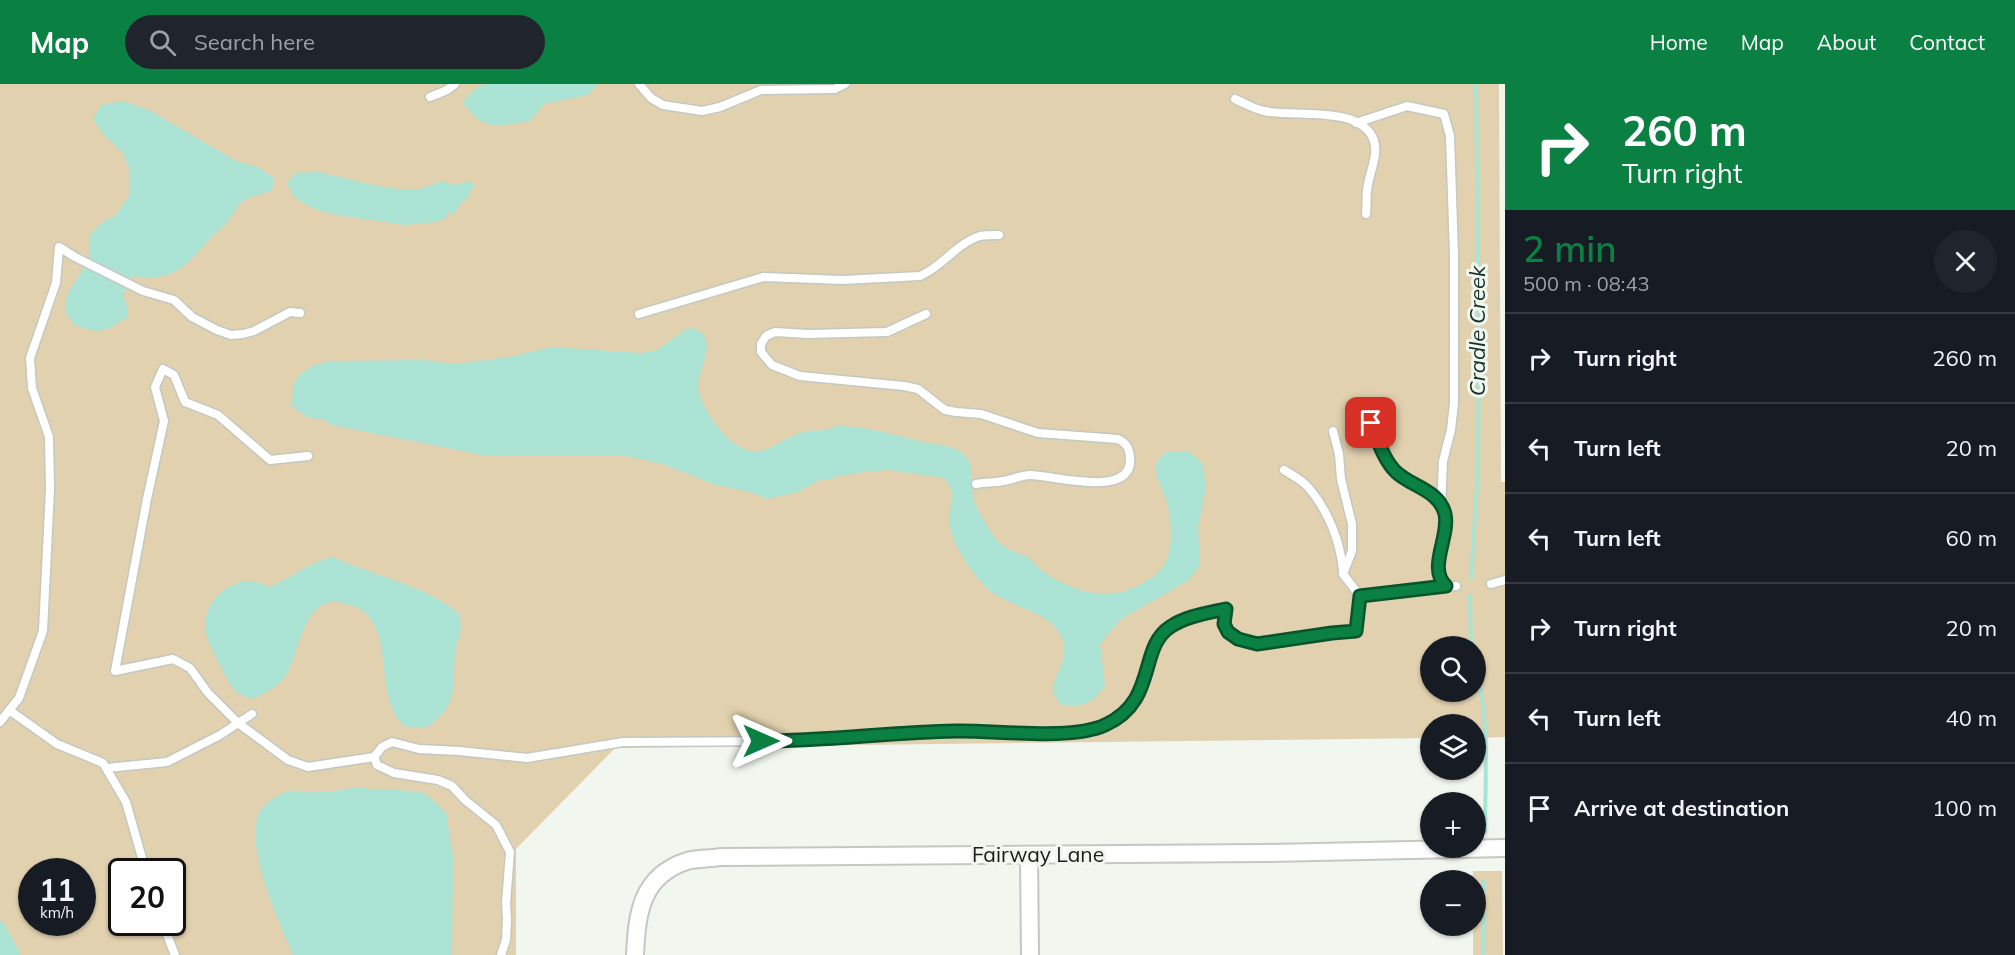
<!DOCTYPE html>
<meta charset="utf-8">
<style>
body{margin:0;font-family:Mulish,sans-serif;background:#20242c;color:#f1f3f6;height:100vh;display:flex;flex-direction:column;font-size:22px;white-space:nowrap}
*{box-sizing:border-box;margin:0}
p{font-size:20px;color:#9ea1a6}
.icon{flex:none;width:33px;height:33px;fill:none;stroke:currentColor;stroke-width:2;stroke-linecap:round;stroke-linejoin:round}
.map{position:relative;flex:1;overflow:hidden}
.side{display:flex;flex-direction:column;background:#171b24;width:510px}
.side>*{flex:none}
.guide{background:#0b8043;color:#fff;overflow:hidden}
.controls{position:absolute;left:1420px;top:552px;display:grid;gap:12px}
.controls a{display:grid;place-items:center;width:66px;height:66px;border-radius:50%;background:#171b24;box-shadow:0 2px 4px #0004;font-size:30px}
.speed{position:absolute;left:18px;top:774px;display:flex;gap:12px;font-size:30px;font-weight:700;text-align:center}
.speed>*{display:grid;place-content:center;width:78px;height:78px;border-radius:50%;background:#171b24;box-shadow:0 2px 4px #0004;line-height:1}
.speed small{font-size:15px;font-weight:400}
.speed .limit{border:3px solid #111;border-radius:9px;background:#fff;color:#111}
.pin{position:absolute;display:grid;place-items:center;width:51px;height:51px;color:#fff;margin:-26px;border-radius:12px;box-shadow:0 3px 9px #0006}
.me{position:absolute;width:66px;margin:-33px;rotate:90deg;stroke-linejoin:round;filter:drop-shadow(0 0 4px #0008)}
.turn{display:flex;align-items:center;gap:21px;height:126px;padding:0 18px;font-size:27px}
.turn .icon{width:78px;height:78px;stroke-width:2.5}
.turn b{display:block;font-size:42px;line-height:51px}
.round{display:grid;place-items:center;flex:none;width:63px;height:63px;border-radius:32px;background:#20242c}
.headline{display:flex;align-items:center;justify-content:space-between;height:102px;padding:0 18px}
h1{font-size:36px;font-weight:600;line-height:45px;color:#0b8043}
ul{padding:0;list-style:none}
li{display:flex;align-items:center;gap:18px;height:90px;padding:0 18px;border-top:2px solid #363941}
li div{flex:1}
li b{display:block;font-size:22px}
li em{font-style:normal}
header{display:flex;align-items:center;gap:36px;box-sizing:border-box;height:84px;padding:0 30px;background:#0b8043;color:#fff}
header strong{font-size:28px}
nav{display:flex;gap:33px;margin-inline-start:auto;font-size:21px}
.search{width:420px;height:54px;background:#20242c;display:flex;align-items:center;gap:15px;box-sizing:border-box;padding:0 21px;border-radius:33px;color:#9ea1a6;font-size:22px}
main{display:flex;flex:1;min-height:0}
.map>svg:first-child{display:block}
.green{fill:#e1d1af;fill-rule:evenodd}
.water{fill:#abe4d5}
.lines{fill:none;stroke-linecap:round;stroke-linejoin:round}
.stream{stroke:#abe4d5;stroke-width:4}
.lane-casing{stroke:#c3c8c0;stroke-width:11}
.street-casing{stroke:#c3c8c0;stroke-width:20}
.lane{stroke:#fff;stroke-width:8}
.street{stroke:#fff;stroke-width:16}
.route-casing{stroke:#07532c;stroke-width:15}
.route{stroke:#0b8043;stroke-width:10}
.labels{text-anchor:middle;stroke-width:6;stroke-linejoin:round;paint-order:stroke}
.street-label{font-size:21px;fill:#1b1d1a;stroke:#f1f6ee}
.water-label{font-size:22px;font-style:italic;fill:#122f29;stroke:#f1f6ee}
</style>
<header>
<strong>Map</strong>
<div class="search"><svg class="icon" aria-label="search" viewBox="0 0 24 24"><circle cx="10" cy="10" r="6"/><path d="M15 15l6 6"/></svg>Search here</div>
<nav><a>Home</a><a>Map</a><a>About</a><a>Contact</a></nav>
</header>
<main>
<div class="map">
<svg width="1505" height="871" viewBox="0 0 1505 871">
<rect width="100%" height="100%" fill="#f1f6ee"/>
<g class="green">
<path d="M 0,0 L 1499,0 L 1501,398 L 1505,398 L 1505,653 L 1476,654 L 1476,640 L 1431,640 L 1431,654 L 615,664 L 516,765 L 516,871 L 0,871 ZM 1431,562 L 1476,562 L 1476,608 L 1431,608 ZM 32,788 L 82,788 L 82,838 L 32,838 ZM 122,788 L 172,788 L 172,838 L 122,838 Z"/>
<path d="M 1473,787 L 1502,787 L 1503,871 L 1473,871 L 1473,842 L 1476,842 L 1476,796 L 1473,796 Z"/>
</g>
<g class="water">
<path d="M 487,0 L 598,0 L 588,11 L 544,20 L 530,37 C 498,42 482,48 463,18 L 477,3 Z"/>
<path d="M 122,17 L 149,26 L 236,77 L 258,83 L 274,94 L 272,106 C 261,111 252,111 242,118 C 236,123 233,131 228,137 C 222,144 214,150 208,157 C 182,185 173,198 132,192 L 123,211 L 127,223 L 127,233 C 104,249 100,250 74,241 L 65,227 L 67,210 L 89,176 L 90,151 L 101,139 L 116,131 L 130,110 L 130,88 L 123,69 L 102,49 L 93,34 L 101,21 Z"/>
<path d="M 318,88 C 349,94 379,105 411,106 C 419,106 435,99 443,97 C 453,102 458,102 467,97 L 476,101 L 471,106 L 468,114 L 461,119 L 454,130 L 447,130 L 445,135 L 435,138 L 405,141 L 337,131 L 315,125 L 296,115 L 287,100 L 294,89 Z"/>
<path d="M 692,244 C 721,253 698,283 698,303 C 699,318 718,347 730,356 C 765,384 776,352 808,347 C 814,346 820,347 826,346 C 831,345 834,342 839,342 C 867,342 896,352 923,358 C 930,360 938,360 945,362 C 954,364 963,367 968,375 C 975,388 970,406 975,420 C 980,430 993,454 1002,461 C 1009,467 1019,469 1027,473 C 1032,476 1035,482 1040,485 C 1059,501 1095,515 1120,508 C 1137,504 1160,493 1167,475 C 1173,460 1171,437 1168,422 C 1165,406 1154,395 1156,379 L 1166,368 L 1189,368 L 1200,377 L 1203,382 L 1206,403 L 1198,443 L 1200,481 L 1189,496 L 1121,535 L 1100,560 L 1105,600 C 1097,618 1081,624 1062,621 C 1038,601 1073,583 1062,554 C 1050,523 1004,526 981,498 C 968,482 951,458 949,437 C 948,417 960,414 944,394 L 888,386 L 866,388 L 838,392 L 828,396 L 819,396 L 798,408 L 767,415 L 753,409 L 713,400 L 663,380 L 621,371 L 488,372 L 331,341 L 323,335 L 308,334 L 289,320 L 293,318 C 289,291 308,281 332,277 L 423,276 L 455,280 L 509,273 L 552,263 L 641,269 L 657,266 L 686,245 Z"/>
<path d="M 332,473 C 371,491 429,502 460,531 C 460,537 462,543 460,549 C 459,555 456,560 455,566 C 453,592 458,620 435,637 C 429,642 426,644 419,644 C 413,644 406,644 402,640 C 372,608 398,534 350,521 C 345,520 338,517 332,518 C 300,521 299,577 283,595 C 275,604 263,610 253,615 C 229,608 230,599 219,579 C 215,569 208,560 206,549 C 201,521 224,497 252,497 C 258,497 265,501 270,503 C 292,493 308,479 332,473 Z"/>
<path d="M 358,703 L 375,706 L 400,706 L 425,709 L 446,729 L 453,772 L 452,871 L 293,871 C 279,837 246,767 258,732 C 263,718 278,712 290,706 C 313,711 335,707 358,703 Z"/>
<path d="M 2,836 L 21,871 L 0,871 L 0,837 Z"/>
</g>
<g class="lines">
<g class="stream">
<path d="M 1471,494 L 1478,388 L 1479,264 L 1476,0"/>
<path d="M 1470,512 L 1471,562"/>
<path d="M 1476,585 C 1490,632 1485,699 1485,748"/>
<path d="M 1483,871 L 1484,797"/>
</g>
<defs>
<g id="lane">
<path d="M 639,0 L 651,14 L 663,21 L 702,27 L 720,23 L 761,6 L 835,5 L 845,0"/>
<path d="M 430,13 L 447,6 L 455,0"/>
<path d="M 1235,15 C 1244,19 1254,25 1264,27 C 1292,34 1362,20 1374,57 C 1379,72 1368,91 1367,107 C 1366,114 1367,122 1366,130"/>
<path d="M 1356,39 L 1407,22 L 1444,30 L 1450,52 L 1454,171 L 1454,319 L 1451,346 L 1443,377 L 1441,423"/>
<path d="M 639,230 L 763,193 L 843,196 L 920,192 C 942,183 957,159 980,152 C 986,151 993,151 999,151"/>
<path d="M 926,230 L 887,248 L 808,250 L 775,248 L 766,252 L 761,260 L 761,268 L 772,281 L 800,292 L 904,302 L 918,305 L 945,326 L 956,328 L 981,330 L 1038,349 L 1118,355 C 1126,359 1129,363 1130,373 C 1134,416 1053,391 1030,391 C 1021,391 1012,396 1003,397 C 994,399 985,398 976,400"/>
<path d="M 1365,322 C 1373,344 1379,372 1397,389 C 1412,403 1439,406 1445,430 C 1450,453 1427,484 1446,502"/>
<path d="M 1333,347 L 1339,370 L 1341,395 L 1352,440 L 1352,467 L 1343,490 L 1360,512"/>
<path d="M 308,372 L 270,376 L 218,331 L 185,318 L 174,291 L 163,285 L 155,303 L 164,337 L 147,415 L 115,587 L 173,575 L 190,584 L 208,609 L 238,639 L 288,676 L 308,683 L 374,673 L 382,663 L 392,658 L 419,665 L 459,667 L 527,674 L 623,658 L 807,657 L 956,647 L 1077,648 L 1103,642 L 1125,629 L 1139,611 L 1156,558 L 1169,543 L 1191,533 L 1226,525 C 1225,529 1223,535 1224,539 C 1228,575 1311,552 1332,549 C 1340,547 1348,547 1356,547 L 1360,512 L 1456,502"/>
<path d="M 1284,386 C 1292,391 1302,396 1308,403 C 1328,426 1340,457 1343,486"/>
<path d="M 1491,500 L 1505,496"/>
<path d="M 9,626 L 57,660 L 103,679 L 126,718 L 146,788"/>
<path d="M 0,638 L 19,614 L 43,547 L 50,405 L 49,353 L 32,304 L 30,274 L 56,199 L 59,163 L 75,173 L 143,207 L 174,216 L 192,233 L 217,246 L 231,251 L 243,250 L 254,247 L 290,228 L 300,229"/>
<path d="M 374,673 L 377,681 L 394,689 L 438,696 L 452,702 L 465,716 L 496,741 L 510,768 L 506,819 L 507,836 L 506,856 L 501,871"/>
<path d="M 107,684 L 167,678 L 220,651 L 252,630"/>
<path d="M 162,838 L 175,871"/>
</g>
<g id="street">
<path d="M 1029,771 L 1030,871"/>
<path d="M 635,871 C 637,829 641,792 687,777 C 697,774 710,775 720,773 L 1265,769 L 1505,764"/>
</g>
</defs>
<use href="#lane" class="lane-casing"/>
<use href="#street" class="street-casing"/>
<use href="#lane" class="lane"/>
<use href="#street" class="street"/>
</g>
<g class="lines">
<defs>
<path id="route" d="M 761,657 C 826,657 891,648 956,647 C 996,646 1070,657 1105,641 C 1158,617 1138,564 1170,543 C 1186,532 1208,529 1226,525 L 1224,540 L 1228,548 L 1238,555 L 1257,560 L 1332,549 L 1356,547 L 1360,512 L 1446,502 C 1427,484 1450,453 1445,430 C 1439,406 1412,403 1396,388 C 1383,375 1378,356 1371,339"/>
</defs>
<use href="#route" class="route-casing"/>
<use href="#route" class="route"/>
</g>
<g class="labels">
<g class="street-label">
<text x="1038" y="778">Fairway Lane</text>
</g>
<g class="water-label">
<text transform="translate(1477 247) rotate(-90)" y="8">Cradle Creek</text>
</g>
</g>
</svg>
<div class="controls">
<a><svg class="icon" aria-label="search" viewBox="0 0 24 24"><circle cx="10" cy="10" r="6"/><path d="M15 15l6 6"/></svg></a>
<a><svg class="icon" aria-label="layers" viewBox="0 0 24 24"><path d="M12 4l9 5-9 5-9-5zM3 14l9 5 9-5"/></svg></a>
<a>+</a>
<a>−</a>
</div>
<div class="speed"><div>11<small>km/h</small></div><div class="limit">20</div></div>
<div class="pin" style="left:1371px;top:339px;background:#d93025"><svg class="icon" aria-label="arrive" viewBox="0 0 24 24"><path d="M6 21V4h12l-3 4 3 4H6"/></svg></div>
<svg class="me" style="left:761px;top:657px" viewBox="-20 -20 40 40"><path d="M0-17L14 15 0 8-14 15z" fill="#0b8043" stroke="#fff" stroke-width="4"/></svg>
</div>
<section class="side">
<div class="guide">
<div class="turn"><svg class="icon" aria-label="right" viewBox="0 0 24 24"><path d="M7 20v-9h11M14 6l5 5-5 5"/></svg><div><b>260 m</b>Turn right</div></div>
</div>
<div class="headline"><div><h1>2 min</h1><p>500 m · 08:43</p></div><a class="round"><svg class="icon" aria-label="close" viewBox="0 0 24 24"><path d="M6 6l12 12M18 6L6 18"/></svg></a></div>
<ul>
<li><svg class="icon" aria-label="right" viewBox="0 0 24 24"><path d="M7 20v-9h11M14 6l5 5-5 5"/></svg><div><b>Turn right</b></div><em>260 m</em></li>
<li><svg class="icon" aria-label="left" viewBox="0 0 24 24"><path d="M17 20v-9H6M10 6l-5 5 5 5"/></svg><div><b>Turn left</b></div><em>20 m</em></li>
<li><svg class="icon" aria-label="left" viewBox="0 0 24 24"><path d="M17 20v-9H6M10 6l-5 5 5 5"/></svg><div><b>Turn left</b></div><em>60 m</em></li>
<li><svg class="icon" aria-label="right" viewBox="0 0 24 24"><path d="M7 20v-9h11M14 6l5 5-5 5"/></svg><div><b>Turn right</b></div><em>20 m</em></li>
<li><svg class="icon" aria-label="left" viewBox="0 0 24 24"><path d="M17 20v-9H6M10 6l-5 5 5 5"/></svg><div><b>Turn left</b></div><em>40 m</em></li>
<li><svg class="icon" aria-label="arrive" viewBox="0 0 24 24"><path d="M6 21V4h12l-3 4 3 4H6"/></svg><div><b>Arrive at destination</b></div><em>100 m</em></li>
</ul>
</section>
</main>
